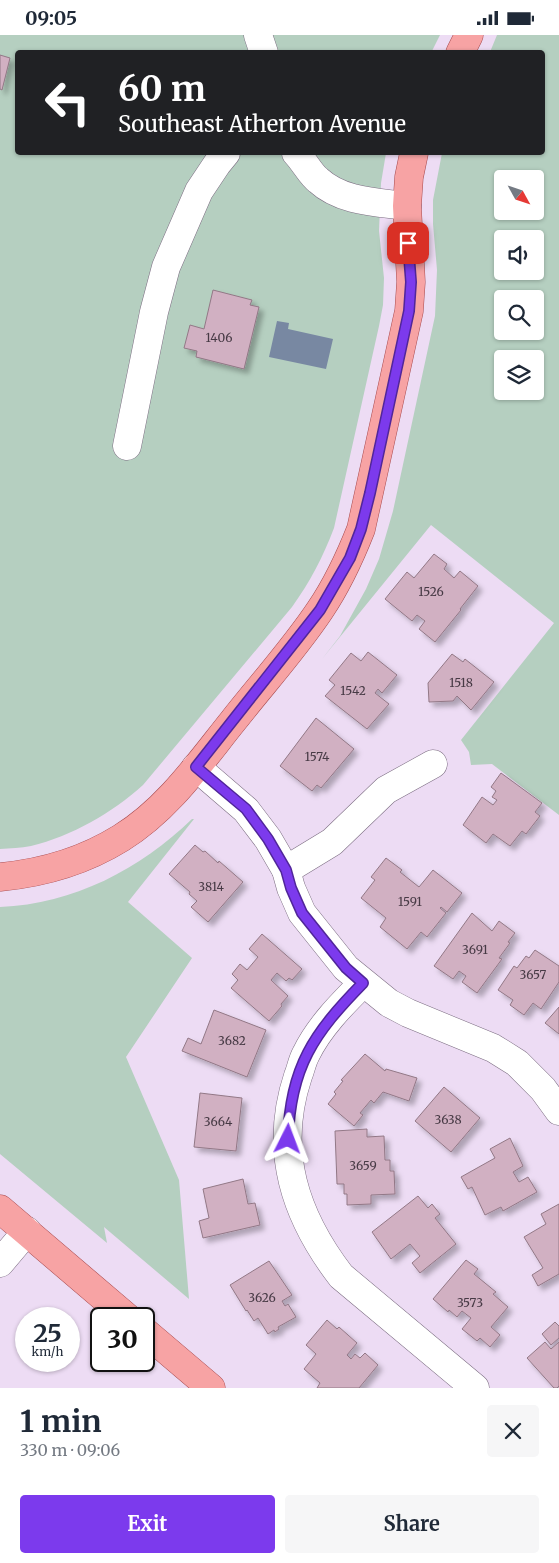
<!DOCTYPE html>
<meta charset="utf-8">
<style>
body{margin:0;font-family:Merriweather,serif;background:#f6f6f7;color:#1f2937;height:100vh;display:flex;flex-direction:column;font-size:19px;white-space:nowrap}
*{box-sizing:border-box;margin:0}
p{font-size:16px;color:#747a83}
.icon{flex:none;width:28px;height:28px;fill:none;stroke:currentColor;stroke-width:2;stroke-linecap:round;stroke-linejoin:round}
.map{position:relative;height:1353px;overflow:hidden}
.drawer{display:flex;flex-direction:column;background:#fff;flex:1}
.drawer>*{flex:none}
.top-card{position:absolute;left:15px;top:15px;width:530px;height:105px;border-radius:5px;box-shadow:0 1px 4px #0004;background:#202124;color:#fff;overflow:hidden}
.needle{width:32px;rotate:130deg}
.buttons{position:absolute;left:494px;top:135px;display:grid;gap:10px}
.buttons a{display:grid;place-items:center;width:50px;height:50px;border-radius:5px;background:#fff;box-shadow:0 1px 4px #0004;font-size:25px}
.speed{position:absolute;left:15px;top:1272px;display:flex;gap:10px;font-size:25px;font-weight:700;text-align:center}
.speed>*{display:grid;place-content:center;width:65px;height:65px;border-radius:50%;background:#fff;box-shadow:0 1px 4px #0004;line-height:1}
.speed small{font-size:12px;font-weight:400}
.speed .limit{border:2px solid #111;border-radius:8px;background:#fff;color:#111}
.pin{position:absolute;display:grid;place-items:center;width:42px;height:42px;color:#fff;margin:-21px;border-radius:10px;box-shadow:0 2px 8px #0006}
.me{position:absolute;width:55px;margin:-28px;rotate:3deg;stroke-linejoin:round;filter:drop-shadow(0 0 4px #0008)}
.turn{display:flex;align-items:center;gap:18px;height:105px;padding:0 20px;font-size:22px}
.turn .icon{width:65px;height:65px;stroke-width:2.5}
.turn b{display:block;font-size:35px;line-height:42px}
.round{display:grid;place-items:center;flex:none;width:52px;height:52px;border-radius:5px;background:#f6f6f7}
.head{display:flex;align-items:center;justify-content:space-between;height:85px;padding:0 20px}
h1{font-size:30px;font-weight:700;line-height:38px}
.button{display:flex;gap:10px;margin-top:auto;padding:10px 20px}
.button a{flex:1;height:58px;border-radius:5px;background:#7c3aed;color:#fff;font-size:20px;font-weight:700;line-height:58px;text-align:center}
.button a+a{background:#f6f6f7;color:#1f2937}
.status{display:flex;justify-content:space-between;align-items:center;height:35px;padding:0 25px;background:#fff;direction:ltr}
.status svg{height:14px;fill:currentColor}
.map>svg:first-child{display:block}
.green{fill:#b5cfc0;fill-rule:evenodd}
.water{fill:#7888a2}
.building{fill:#d1b0c2;stroke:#927886;filter:url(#shadow)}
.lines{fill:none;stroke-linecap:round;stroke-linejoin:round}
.minor-casing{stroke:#7c6d82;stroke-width:29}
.major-casing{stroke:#a6494d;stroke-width:29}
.minor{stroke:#fff;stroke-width:28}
.major{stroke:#f7a3a4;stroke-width:28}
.route-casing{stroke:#51269a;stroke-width:12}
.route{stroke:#7c3aed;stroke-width:9}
.labels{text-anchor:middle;stroke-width:5;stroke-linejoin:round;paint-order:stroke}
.number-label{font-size:12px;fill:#473a45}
</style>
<div class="status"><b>09:05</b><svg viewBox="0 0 49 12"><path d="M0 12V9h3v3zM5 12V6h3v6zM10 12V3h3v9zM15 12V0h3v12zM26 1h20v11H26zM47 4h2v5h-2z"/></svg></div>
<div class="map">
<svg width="559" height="1353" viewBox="0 0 559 1353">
<defs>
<filter id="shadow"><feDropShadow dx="4.5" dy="4.5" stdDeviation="2.5" flood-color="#0004"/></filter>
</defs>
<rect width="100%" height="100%" fill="#eddcf4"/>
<g class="green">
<path d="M 0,0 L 440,0 L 431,18 L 18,18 L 18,118 L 386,118 L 381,148 L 379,196 L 384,243 L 383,270 L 379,291 L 334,493 C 323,522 310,547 292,572 L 143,750 C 112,778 72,801 31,811 C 21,813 10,813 0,814 Z"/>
<path d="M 497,0 L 559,0 L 559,780 L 492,729 L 471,730 L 469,717 L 461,705 L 554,588 L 431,490 L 322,624 L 340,601 L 366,554 L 379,524 L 393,476 L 435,281 L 437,235 L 433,189 L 433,165 L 442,118 L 542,118 L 542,18 L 490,17 ZM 502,144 L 535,144 L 535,176 L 502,176 ZM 502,204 L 535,204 L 535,236 L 502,236 ZM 502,264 L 535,264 L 535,296 L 502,296 ZM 502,324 L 535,324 L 535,356 L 502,356 Z"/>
<path d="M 192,784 L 194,784 L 128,867 L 192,923 L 126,1022 L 179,1145 L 189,1264 L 104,1192 L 107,1208 L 0,1119 L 0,872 C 74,869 140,834 192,784 Z"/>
</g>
<path class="water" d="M 277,286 L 289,288 L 288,294 L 333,304 L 326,334 L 269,322 Z"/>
<g class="building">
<path d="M 0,20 L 10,23 L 2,55 L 0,54 Z"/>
<path d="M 213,255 L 252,265 L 250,270 L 259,272 L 244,334 L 196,322 L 197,316 L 184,313 L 190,290 L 204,294 Z"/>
<path d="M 434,519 L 447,529 L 444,534 L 454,543 L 460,536 L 478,551 L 460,574 L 461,575 L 435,607 L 419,594 L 425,586 L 417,580 L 412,586 L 385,564 L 407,537 L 414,543 Z"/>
<path d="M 368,617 L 397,640 L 382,658 L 378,654 L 375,658 L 389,669 L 367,694 L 325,661 L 335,650 L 329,645 L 351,618 L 361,626 Z"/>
<path d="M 452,619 L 463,627 L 465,624 L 494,647 L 471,675 L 457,661 L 453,666 L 429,667 L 428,648 Z"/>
<path d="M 316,683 L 354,714 L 321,753 L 317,750 L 312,756 L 280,731 Z"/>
<path d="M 501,738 L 542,768 L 535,777 L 540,781 L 526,799 L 522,796 L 510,811 L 493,799 L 486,808 L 463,790 L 482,762 L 493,770 L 497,765 L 492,762 L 496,756 L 491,752 Z"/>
<path d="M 195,810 L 203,817 L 205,816 L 218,828 L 219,826 L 243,847 L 208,887 L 191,872 L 197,866 L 189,859 L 190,857 L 169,839 Z"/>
<path d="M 386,823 L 402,835 L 400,837 L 419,852 L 433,835 L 462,858 L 447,877 L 441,872 L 440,873 L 446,878 L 427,902 L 421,897 L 407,914 L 380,892 L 386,883 L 361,863 L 375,845 L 371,842 Z"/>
<path d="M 472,878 L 492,896 L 499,886 L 515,898 L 508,907 L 510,908 L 499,923 L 502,924 L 477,958 L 462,947 L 466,941 L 459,936 L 453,944 L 434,931 Z"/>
<path d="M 262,899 L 302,934 L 292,945 L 289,943 L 286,946 L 277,938 L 271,945 L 288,961 L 281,969 L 282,971 L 269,986 L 231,953 L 238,945 L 232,939 L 240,929 L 247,935 L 258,922 L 249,914 Z"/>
<path d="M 535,915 L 559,931 L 559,947 L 541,974 L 533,968 L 524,980 L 510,970 L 513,965 L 498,955 L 514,931 L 517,933 L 526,921 L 529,923 Z"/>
<path d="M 559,972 L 559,999 L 545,988 Z"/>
<path d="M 214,975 L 266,995 L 247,1042 L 182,1016 L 188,1003 L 201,1009 Z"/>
<path d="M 365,1019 L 385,1036 L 386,1034 L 417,1043 L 409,1066 L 383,1057 L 374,1068 L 371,1065 L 360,1078 L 363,1080 L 354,1091 L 328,1069 L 336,1059 L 334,1057 L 343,1046 L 341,1045 Z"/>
<path d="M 444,1052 L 480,1083 L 451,1117 L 415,1086 Z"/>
<path d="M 200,1058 L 242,1063 L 236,1116 L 194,1112 Z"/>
<path d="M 367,1094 L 367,1102 L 384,1101 L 385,1125 L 390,1125 L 390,1136 L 394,1136 L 395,1159 L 371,1160 L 371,1169 L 347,1170 L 347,1159 L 344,1159 L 344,1149 L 337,1149 L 335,1096 Z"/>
<path d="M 510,1103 L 523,1131 L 513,1137 L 519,1147 L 528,1142 L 537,1157 L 503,1176 L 501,1172 L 485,1180 L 472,1152 L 468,1154 L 461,1142 L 495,1123 L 490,1114 Z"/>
<path d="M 243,1144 L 248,1169 L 255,1168 L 260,1190 L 203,1203 L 199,1186 L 209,1183 L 203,1154 Z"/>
<path d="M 418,1161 L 428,1173 L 432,1169 L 440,1179 L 435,1183 L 456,1209 L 420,1238 L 412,1228 L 420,1221 L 410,1209 L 391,1224 L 372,1197 Z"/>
<path d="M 559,1169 L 559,1239 L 538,1251 L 532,1240 L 543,1233 L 524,1202 L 546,1189 L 541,1179 Z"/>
<path d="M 466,1225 L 478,1234 L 474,1239 L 496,1257 L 493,1259 L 508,1272 L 491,1292 L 500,1300 L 490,1312 L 480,1303 L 477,1306 L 462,1294 L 471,1283 L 462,1276 L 457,1282 L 449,1275 L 448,1277 L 433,1264 Z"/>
<path d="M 269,1226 L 292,1260 L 282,1266 L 285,1271 L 288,1269 L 296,1282 L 278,1292 L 279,1294 L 275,1297 L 274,1295 L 268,1299 L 258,1283 L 254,1286 L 247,1275 L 246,1276 L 230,1250 Z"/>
<path d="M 327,1285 L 337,1294 L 339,1292 L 357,1308 L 347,1320 L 351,1324 L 355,1319 L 360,1323 L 365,1318 L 378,1330 L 359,1353 L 317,1353 L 320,1348 L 304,1334 L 316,1319 L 306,1310 Z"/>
<path d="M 555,1287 L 559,1291 L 559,1303 L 551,1310 L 542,1299 Z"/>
<path d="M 545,1307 L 551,1314 L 559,1307 L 559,1351 L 557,1353 L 554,1353 L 527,1323 Z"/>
</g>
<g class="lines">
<defs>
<g id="minor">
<path d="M 258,0 L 264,18"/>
<path d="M 296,118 C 303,125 311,140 318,145 C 342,167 376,167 407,171"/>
<path d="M 127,411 L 154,277 L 166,232 L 199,156 L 217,129 L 226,118"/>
<path d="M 196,732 L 246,775 L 268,804 L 286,835 L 291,853 L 302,878 L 346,933 L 389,968 L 408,978 L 493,1013 L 517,1028 L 543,1054 L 559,1076"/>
<path d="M 286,835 L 332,807 L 386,755 L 433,729"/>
<path d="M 363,948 C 342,969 319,992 306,1019 C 302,1026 301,1034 298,1041 C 273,1116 295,1181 341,1241 L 475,1353"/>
<path d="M 0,1228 L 27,1196"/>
</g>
<g id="major">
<path d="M 460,18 L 469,0"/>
<path d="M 0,842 C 43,838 84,826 121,803 C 168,774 200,727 233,686 C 262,649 294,614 320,575 C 337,550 350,522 361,494 L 409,276 L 411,247 L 407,171 L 409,142 L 414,118"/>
<path d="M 0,1174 L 129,1284"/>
<path d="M 144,1296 L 211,1353"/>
</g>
</defs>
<use href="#minor" class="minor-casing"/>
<use href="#major" class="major-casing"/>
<use href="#minor" class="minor"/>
<use href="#major" class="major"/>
</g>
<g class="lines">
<defs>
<path id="route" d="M 288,1104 C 290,1032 314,998 363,948 L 346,933 L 302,878 L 291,853 L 286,835 L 268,804 L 246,774 L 196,732 L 320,575 L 350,523 L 361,494 L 370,458 L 409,276 L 411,247 L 408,208"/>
</defs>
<use href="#route" class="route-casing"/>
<use href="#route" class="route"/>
</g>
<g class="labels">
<g class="number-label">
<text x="219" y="307">1406</text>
<text x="431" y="561">1526</text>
<text x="461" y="652">1518</text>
<text x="353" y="660">1542</text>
<text x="317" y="726">1574</text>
<text x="211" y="856">3814</text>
<text x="410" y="871">1591</text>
<text x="475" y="919">3691</text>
<text x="533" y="944">3657</text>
<text x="232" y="1010">3682</text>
<text x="448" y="1089">3638</text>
<text x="218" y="1091">3664</text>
<text x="363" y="1135">3659</text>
<text x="262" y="1267">3626</text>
<text x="470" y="1272">3573</text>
</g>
</g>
</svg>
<div class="buttons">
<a><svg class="needle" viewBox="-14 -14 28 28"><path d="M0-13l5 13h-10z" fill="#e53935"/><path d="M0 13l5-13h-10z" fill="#747a83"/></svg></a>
<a><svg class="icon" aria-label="sound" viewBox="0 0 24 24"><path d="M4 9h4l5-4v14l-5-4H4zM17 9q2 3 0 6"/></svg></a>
<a><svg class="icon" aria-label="search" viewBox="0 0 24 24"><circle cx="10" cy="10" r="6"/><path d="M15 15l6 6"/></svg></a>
<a><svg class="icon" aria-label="layers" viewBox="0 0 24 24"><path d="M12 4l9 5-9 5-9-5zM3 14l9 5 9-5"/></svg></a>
</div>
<div class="speed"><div>25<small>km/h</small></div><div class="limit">30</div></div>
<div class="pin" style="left:408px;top:208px;background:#d93025"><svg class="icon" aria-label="arrive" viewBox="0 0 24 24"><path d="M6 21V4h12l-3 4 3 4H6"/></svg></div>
<svg class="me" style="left:288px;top:1104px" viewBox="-20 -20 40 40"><path d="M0-17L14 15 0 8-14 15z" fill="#7c3aed" stroke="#fff" stroke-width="4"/></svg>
<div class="top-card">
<div class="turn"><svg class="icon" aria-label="left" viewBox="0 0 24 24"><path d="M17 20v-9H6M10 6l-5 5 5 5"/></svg><div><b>60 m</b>Southeast Atherton Avenue</div></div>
</div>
</div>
<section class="drawer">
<div class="head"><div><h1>1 min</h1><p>330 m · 09:06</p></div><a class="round"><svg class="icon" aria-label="close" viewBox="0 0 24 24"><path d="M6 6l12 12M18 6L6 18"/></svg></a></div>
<div class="button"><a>Exit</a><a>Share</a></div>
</section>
